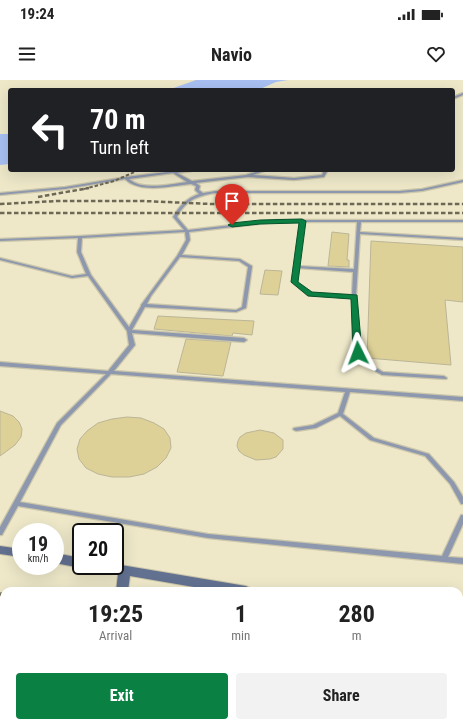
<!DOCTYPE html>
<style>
body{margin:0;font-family:"Roboto Condensed",sans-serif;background:#f2f2f2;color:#222;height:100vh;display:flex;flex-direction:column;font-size:15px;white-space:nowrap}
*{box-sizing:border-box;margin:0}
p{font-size:13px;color:#767676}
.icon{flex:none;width:22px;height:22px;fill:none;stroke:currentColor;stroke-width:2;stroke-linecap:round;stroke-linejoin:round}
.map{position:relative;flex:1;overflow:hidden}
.sheet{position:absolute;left:0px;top:507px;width:463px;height:140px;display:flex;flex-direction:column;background:#fff;border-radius:12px 12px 0 0;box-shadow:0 4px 16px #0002}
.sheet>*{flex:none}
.banner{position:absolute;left:8px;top:8px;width:447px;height:84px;border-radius:4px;box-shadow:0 4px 16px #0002;background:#202124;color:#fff;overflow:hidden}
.speed{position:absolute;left:12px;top:443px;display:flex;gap:8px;font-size:20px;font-weight:700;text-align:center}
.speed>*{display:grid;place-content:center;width:52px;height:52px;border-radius:50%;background:#fff;box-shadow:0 4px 16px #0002;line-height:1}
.speed small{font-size:10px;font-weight:400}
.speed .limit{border:2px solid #111;border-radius:6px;background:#fff;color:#111}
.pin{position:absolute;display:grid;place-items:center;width:34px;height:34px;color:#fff;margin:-41px -17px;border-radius:50% 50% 50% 0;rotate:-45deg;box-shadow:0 0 4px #0007}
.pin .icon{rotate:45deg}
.me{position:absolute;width:44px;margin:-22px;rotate:357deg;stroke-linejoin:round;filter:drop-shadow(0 0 3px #0008)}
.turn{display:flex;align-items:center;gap:14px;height:84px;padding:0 16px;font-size:18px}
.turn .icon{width:52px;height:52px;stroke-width:2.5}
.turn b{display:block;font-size:28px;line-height:34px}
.eta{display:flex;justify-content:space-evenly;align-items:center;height:68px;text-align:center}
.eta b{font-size:24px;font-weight:700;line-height:28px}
.action{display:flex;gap:8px;margin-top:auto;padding:8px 16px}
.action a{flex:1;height:46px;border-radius:4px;background:#0b8043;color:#fff;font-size:16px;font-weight:700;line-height:46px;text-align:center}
.action a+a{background:#f2f2f2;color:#222}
.status{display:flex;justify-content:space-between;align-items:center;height:28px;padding:0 20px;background:#fff;direction:ltr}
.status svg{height:11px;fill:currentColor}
header{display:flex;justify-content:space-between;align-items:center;height:52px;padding:0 16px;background:#fff;font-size:18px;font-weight:700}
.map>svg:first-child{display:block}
.water{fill:#a8c0f2}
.building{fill:#ddd197;stroke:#bbb597}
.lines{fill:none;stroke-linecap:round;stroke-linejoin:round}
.lane-casing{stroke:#ccc6aa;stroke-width:2.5}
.secondary-casing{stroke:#ccc6aa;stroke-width:2}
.lane{fill:#8d98ae;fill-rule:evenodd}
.secondary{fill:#627190;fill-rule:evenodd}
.rail-far2{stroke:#6c6855;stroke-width:2;stroke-dasharray:3.5 2;stroke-linecap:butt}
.rail-far1{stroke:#6c6855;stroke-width:2.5;stroke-dasharray:4.5 2.5;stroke-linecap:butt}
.rail{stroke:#6c6855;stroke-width:4;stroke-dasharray:8 4;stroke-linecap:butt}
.route{fill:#0b8043;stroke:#07532c}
</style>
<div class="status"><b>19:24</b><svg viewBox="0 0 49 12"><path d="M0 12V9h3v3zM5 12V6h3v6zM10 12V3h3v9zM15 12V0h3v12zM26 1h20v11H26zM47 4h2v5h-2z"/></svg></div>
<header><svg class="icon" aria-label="menu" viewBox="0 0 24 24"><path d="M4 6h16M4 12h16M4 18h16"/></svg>Navio<svg class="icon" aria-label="heart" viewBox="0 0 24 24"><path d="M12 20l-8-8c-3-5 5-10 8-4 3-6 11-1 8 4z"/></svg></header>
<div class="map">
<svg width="463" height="647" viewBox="0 0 463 647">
<rect width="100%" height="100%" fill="#eee8c9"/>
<g class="water">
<path d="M 196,0 L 288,0 L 276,2 L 258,10 L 168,10 Z"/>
<path d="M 0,54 L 10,54 L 10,84 L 0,85 Z"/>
</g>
<g class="building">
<path d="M 332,152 L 349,154 L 347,180 L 349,180 L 349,187 L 328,186 Z"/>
<path d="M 371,161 L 463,167 L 463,222 L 445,220 L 451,285 L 367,278 Z"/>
<path d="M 265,190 L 282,191 L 278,215 L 260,214 Z"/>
<path d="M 158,236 L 214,239 L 254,241 L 252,255 L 233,253 L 232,256 L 154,249 Z"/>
<path d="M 186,259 L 231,262 L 223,296 L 177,292 Z"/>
<path d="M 0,331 L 13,336 L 19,342 L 22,349 L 21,357 L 15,365 L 0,376 Z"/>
<path d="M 127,337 L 141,338 L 154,343 L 164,349 L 170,358 L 171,368 L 166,378 L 157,387 L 144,394 L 129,397 L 112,397 L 98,394 L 86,388 L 79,379 L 77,369 L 80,359 L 87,351 L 98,343 L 112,339 Z"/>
<path d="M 260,350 L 274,353 L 283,360 L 283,369 L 276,377 L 270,379 L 256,380 L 244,375 L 239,371 L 237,366 L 238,361 L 240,357 L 246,353 Z"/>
</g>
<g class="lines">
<defs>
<g id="lane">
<path d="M 463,13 L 463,15 L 453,19 L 453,17 Z"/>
<path d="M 183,90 L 194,90 L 192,91 L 177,93 L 192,101 L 246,95 L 261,90 L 267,90 L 253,95 L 294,98 L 322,95 L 324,90 L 328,90 L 324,97 L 294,100 L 248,97 L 196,103 L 200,106 L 199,110 L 203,113 L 215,111 L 399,111 L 422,109 L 463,100 L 463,102 L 422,111 L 399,113 L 215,113 C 197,116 186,120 177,137 L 188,150 L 276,140 L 463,140 L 463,142 L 361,142 L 360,152 L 463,158 L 463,160 L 360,154 L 356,217 L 360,273 L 368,283 L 383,292 L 444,296 L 447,298 L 446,299 L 382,295 L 364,285 L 354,273 L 352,218 L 308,215 L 292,202 L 300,142 L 276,142 L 189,152 L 190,160 L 182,175 L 240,179 L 252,186 L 252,187 L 246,228 L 236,232 L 145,227 L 132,250 L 244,258 L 247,260 L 244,262 L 132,253 L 135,265 L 114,291 L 463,317 L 463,321 L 350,312 L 343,334 L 374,358 L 429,374 L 454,402 L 463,417 L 463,424 L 461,424 L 450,404 L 425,376 L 370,360 L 340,336 L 316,348 L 296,351 L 294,350 L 293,349 L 294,348 L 313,345 L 338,333 L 345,312 L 111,294 L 61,345 L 20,422 L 208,454 L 442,476 L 460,437 L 461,435 L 463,435 L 463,444 L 448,477 L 463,478 L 463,484 L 208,458 L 18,426 L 2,455 L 0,455 L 0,447 L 57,343 L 106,294 L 0,286 L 0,282 L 108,291 L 129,265 L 127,251 L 88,196 L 72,198 L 0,180 L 0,178 L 72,196 L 86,194 L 77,172 L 78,158 L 0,161 L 0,159 L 80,156 L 184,150 L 173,137 C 179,126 187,118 199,114 L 195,110 L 196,106 L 191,104 C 172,106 139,114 125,99 L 65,109 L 0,115 L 0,113 L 65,107 L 126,97 ZM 173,93 L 187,102 C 171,104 142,111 129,99 ZM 304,142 L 357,142 L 354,189 L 298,186 ZM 185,152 L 186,160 L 177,176 L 141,225 L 141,226 L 129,247 L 91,195 L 81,172 L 82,158 ZM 180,177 L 239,181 L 248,187 L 242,227 L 236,230 L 147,224 L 151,216 ZM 298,188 L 353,192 L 352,215 L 311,213 L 296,202 Z"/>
<path d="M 0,604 L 4,605 L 4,612 L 0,611 Z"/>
<rect x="459" y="621" width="4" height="6"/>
<path d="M 61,643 L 69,643 L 70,647 L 62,647 Z"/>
<path d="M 89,643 L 106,643 L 105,645 L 100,647 L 83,647 L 84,644 Z"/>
<path d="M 199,643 L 207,643 L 209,647 L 201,647 Z"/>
<path d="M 294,643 L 327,643 L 334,644 L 335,647 L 302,647 L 295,645 Z"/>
</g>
<g id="secondary">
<path d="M 0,466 L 21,469 L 21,477 L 0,474 Z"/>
<path d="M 55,473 L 81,478 L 81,486 L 85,486 L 81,488 L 55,483 Z"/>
<path d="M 115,484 L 246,506 L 250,508 L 252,511 L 217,511 L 130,496 L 128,511 L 116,511 L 118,494 L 93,489 L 91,486 L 115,486 Z"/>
<rect x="459" y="532" width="4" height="10"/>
<path d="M 136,643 L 150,643 L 152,647 L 138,647 Z"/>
</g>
</defs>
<use href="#lane" class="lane-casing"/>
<use href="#secondary" class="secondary-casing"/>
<use href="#lane" class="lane"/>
<use href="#secondary" class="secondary"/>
<path class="rail-far2" d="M 84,109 L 114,101 L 139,90"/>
<g class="rail-far1">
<path d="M 38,117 L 89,108"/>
<path d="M 0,124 L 57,121 L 143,121 L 211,124 L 463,124"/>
<path d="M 0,133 L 463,133"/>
</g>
<g class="rail">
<path d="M 0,514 L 4,515"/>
<path d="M 0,524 L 4,525"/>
<path d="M 459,582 L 463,582"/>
<path d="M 459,592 L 463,592"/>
</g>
</g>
<path class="route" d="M 302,139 L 306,141 L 298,202 L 312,212 L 357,215 L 362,273 L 360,275 L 355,275 L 353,273 L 351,219 L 308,216 L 291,202 L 299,143 L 260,144 L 232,147 L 228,145 L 232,143 L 260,140 Z"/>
</svg>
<div class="speed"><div>19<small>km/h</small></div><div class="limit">20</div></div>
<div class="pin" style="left:232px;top:145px;background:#d93025"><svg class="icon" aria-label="arrive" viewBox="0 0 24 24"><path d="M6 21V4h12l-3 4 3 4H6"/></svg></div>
<svg class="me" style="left:358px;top:273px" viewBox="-20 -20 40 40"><path d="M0-17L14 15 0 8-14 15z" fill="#0b8043" stroke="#fff" stroke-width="4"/></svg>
<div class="banner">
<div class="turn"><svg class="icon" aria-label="left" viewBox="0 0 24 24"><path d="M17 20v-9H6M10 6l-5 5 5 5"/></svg><div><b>70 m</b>Turn left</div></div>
</div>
<section class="sheet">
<div class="eta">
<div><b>19:25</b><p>Arrival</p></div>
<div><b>1</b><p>min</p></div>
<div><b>280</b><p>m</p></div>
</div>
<div class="action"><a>Exit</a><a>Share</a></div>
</section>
</div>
